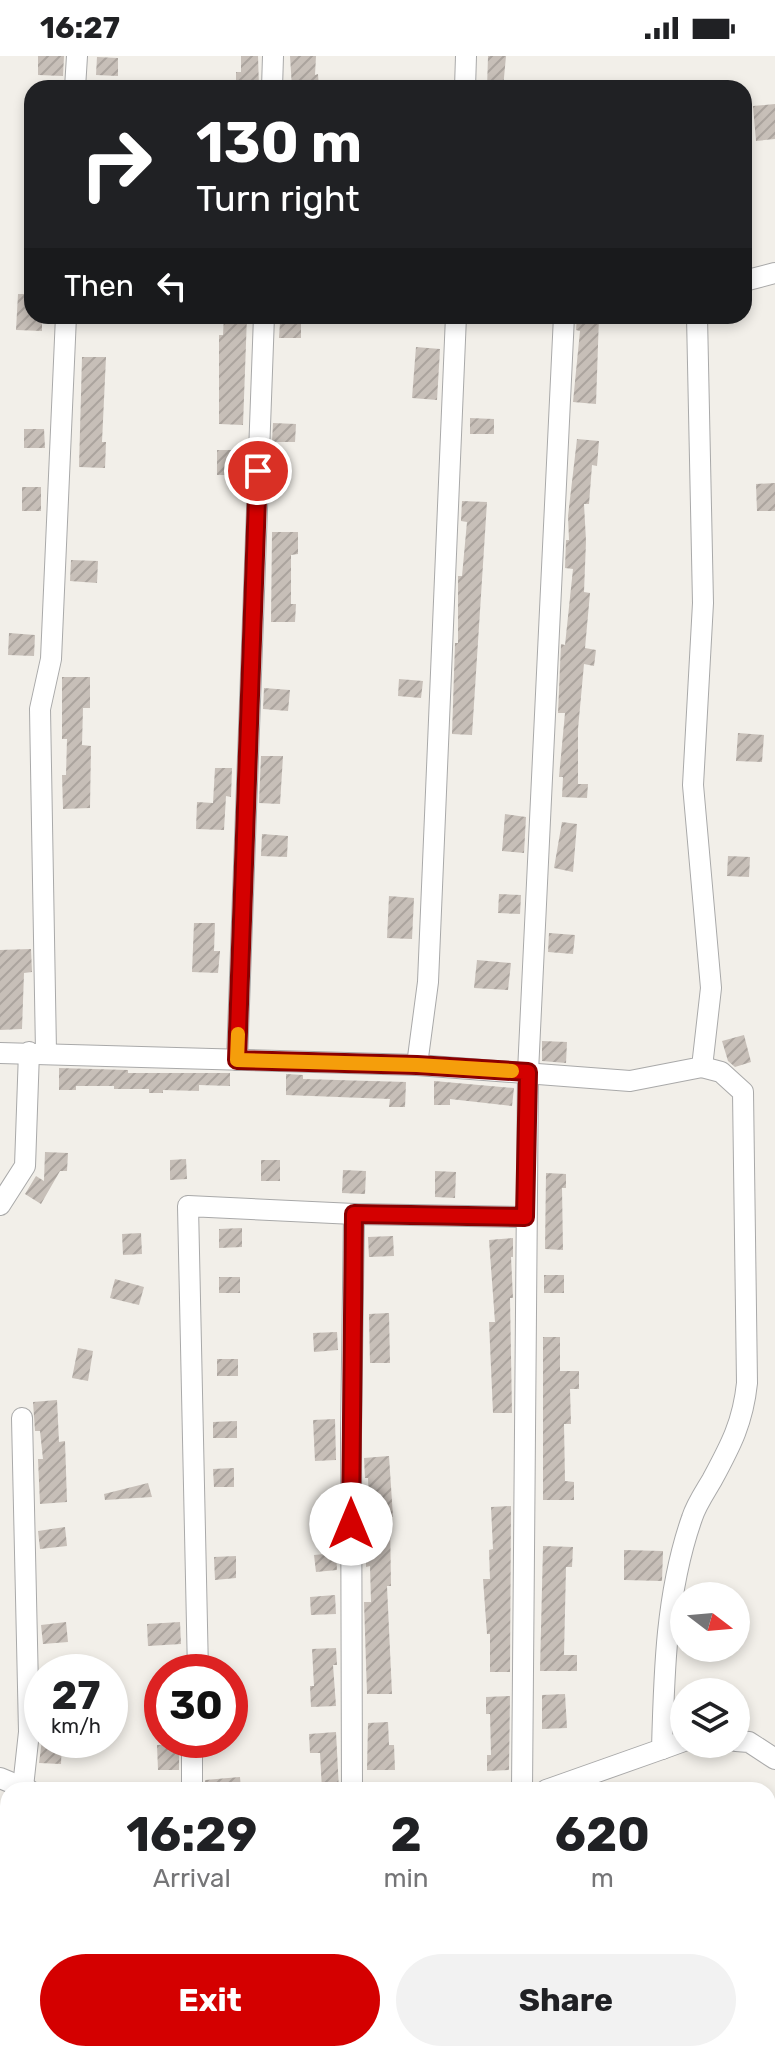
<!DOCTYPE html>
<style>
body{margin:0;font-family:Rubik,sans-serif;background:#f2f2f2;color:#202124;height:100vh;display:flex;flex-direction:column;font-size:30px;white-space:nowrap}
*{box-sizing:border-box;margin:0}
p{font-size:26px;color:#757577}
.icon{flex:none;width:44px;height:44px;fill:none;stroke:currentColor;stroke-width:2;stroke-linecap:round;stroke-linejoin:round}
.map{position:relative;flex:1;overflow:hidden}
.side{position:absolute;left:0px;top:1726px;width:776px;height:280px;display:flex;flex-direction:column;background:#fff;border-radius:24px 24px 0 0;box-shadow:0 4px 12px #0003}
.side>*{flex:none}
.guide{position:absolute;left:24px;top:24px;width:728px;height:244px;border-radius:24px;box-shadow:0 4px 12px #0003;background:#202124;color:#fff;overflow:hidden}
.needle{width:52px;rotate:106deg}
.controls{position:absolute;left:670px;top:1526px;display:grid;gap:16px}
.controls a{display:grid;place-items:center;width:80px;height:80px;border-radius:50%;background:#fff;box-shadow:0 4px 12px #0003;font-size:40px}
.speed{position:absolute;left:24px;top:1598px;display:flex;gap:16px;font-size:40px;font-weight:700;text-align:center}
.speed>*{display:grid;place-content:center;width:104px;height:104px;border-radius:50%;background:#fff;box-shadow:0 4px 12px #0003;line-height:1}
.speed small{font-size:20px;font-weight:400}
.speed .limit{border:12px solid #d22;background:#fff;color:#111}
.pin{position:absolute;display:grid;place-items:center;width:68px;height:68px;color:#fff;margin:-34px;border:4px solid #fff;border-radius:50%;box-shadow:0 2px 8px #0007}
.me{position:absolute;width:88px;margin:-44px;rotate:0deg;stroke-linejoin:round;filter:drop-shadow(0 0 6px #0008)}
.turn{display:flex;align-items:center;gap:28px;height:168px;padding:0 40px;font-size:36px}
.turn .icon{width:104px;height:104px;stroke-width:2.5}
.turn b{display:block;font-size:56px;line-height:68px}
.then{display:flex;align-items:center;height:76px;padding:0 40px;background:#0003;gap:16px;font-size:30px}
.eta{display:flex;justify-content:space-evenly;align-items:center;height:136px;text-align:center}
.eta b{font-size:48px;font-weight:700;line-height:56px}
.primary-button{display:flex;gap:16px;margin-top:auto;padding:16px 40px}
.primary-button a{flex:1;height:92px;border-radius:48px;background:#d40000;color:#fff;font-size:32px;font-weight:700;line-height:92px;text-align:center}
.primary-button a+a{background:#f2f2f2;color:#202124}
.status{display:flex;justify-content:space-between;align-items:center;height:56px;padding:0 40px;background:#fff;direction:ltr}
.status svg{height:22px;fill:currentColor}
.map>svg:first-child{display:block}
.farmland{fill:url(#farmland-furrows)}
.building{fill:url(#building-hatch)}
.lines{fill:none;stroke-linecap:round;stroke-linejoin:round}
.minor-casing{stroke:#a9a9a9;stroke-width:22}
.minor{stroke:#fff;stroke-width:20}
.route-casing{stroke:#8a0000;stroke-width:20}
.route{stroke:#d40000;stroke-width:14}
.slow{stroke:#f59e0b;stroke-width:14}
</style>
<div class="status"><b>16:27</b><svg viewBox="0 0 49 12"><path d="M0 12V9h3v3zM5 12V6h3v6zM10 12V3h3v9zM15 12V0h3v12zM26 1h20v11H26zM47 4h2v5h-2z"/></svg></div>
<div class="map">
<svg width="775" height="2006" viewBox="0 0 775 2006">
<defs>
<pattern id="farmland-furrows" width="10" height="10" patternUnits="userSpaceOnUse" patternTransform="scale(2)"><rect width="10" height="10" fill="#eef0d5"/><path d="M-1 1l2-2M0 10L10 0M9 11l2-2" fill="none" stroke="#ccceb7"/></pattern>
<pattern id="building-hatch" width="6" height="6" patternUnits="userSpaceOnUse" patternTransform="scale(2)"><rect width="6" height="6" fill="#c7bfb8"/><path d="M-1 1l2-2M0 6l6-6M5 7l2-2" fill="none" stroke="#aba49e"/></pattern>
</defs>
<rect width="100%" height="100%" fill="#f2efe9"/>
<path class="farmland" d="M 270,1998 L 628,1998 L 631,2006 L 273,2006 Z"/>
<g class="building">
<path d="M 38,0 L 64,0 L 63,20 L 38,19 Z"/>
<path d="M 241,0 L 258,0 L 259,32 L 236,32 L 236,16 L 241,16 Z"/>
<path d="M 290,0 L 316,0 L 315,19 L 318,18 L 319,32 L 292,32 Z"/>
<path d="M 488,0 L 506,0 L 503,32 L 487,32 Z"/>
<path d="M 97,1 L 118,2 L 118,20 L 96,19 Z"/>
<path d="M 775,48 L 775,83 L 756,85 L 753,50 Z"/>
<path d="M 18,238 L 32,238 L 32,260 L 42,260 L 42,275 L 16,274 Z"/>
<path d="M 224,260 L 247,260 L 243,369 L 219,368 L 219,279 L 223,279 Z"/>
<path d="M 577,260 L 599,260 L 596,348 L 573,346 L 580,275 L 576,274 Z"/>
<path d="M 280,266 L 301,266 L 301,282 L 279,282 Z"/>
<path d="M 416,291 L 440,293 L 437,344 L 412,342 Z"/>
<path d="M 82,301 L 106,301 L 102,386 L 106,386 L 105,412 L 79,411 Z"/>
<path d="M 470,362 L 494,363 L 494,378 L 470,378 Z"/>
<path d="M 273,367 L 296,368 L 295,386 L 272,386 Z"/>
<path d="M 24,373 L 44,373 L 45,392 L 24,392 Z"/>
<path d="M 577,383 L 599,385 L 597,410 L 592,409 L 589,448 L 584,448 L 586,485 L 584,536 L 590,537 L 585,592 L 596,594 L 594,610 L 584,608 L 578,673 L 578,728 L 588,728 L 587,742 L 562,741 L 563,721 L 559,721 L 565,657 L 558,657 L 561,588 L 565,589 L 573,513 L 565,512 L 566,484 L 569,484 L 568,460 Z"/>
<rect x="217" y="394" width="26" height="25"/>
<path d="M 775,427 L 775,455 L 757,455 L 756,428 Z"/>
<rect x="22" y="431" width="19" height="24"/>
<path d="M 462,445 L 487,446 L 472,679 L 452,678 L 455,587 L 458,587 L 458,520 L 462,520 L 467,466 L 461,465 Z"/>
<path d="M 272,476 L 298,476 L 298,498 L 291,499 L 291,548 L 296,548 L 295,566 L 271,566 Z"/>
<path d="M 71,504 L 98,505 L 97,527 L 70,525 Z"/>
<path d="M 9,577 L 35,579 L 34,600 L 8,599 Z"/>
<path d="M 62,621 L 90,621 L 90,652 L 83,652 L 82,689 L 91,690 L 90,752 L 63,753 L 62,719 L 66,719 L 67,683 L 62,683 Z"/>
<path d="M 399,623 L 423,625 L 421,642 L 398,640 Z"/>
<path d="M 264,632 L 290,634 L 288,655 L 263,653 Z"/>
<path d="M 738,677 L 764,679 L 762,706 L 736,705 Z"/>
<path d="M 261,700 L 283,700 L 280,748 L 259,747 Z"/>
<path d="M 215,712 L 232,712 L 231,741 L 226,740 L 224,774 L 196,773 L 197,746 L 213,747 Z"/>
<path d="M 505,758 L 526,761 L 524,797 L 502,795 Z"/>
<path d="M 562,766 L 577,768 L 573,816 L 554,812 Z"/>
<path d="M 262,778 L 288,780 L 287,801 L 261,800 Z"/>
<path d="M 728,800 L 750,801 L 749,821 L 727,820 Z"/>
<path d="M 499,838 L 521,839 L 520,858 L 498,857 Z"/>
<path d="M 389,840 L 414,842 L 412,883 L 387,882 Z"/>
<path d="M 194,867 L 215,867 L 214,895 L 220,895 L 218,917 L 192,916 Z"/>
<path d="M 549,877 L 575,879 L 573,898 L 548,896 Z"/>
<path d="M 31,893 L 32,916 L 24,917 L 22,973 L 0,974 L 0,894 Z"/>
<path d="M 477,904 L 511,907 L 508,934 L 474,932 Z"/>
<path d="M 744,979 L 751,1006 L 735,1011 L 728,1005 L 722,985 Z"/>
<path d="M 542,985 L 567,986 L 566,1007 L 542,1005 Z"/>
<path d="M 59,1012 L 128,1014 L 128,1017 L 230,1017 L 230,1030 L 199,1029 L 199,1035 L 163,1034 L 163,1037 L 149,1037 L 149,1033 L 114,1033 L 114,1030 L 76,1030 L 76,1034 L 59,1034 Z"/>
<path d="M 286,1018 L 303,1019 L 303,1023 L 406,1026 L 405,1051 L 389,1051 L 390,1043 L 286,1039 Z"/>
<path d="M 434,1025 L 514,1032 L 512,1050 L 450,1043 L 450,1049 L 434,1049 Z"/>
<path d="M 45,1096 L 68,1097 L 67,1115 L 60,1115 L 41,1148 L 25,1138 L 36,1120 L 44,1125 Z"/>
<path d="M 186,1103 L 187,1123 L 170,1124 L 170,1104 Z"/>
<rect x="261" y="1104" width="19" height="21"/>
<path d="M 343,1114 L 366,1115 L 365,1138 L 342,1137 Z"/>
<path d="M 435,1115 L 456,1116 L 455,1142 L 435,1141 Z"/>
<path d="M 546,1117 L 566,1118 L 566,1132 L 562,1132 L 563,1194 L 545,1193 Z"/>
<path d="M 242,1172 L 242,1191 L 219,1192 L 219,1173 Z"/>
<path d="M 141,1177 L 142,1198 L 123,1199 L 122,1178 Z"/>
<path d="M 393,1180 L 394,1200 L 369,1201 L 368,1181 Z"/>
<path d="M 513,1182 L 513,1201 L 511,1201 L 513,1242 L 510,1242 L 512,1357 L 493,1357 L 489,1266 L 495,1266 L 489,1184 Z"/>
<rect x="544" y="1219" width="20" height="18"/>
<rect x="219" y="1221" width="21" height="16"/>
<path d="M 115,1223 L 144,1231 L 139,1249 L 110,1242 Z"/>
<path d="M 389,1257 L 390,1307 L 370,1307 L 369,1258 Z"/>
<path d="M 337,1276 L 338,1294 L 314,1296 L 313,1277 Z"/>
<path d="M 543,1281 L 560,1281 L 560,1315 L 579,1315 L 579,1333 L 570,1333 L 571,1368 L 564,1368 L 565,1425 L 574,1426 L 574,1444 L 543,1444 Z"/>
<path d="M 78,1292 L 93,1295 L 88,1325 L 72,1322 Z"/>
<rect x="217" y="1303" width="21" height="17"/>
<path d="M 57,1344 L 59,1386 L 65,1385 L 67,1446 L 40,1448 L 38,1403 L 43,1403 L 40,1375 L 35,1375 L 33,1346 Z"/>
<path d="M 335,1363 L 336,1404 L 315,1405 L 313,1364 Z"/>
<path d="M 237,1365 L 237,1382 L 213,1382 L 213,1366 Z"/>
<path d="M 389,1400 L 393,1461 L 390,1461 L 391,1530 L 387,1530 L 392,1638 L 367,1638 L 364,1546 L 371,1546 L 370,1510 L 366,1511 L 366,1498 L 370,1498 L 370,1476 L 368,1422 L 365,1422 L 364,1402 Z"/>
<path d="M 234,1412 L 234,1431 L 214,1431 L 213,1413 Z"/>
<path d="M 148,1427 L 152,1441 L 105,1444 L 104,1438 Z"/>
<path d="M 511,1450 L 510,1616 L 490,1616 L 490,1578 L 487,1578 L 483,1523 L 490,1523 L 489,1494 L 493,1493 L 491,1451 Z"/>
<path d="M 337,1453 L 338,1468 L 316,1469 L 315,1454 Z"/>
<path d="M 65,1471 L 67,1490 L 40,1493 L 38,1475 Z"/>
<path d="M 543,1490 L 573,1491 L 572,1511 L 566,1511 L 564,1599 L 577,1599 L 577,1615 L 540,1615 Z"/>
<path d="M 624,1494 L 663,1495 L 662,1525 L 624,1524 Z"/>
<path d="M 336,1497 L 337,1514 L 316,1516 L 314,1499 Z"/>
<path d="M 236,1500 L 236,1522 L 215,1524 L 214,1501 Z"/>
<path d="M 335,1539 L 336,1558 L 311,1559 L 310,1541 Z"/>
<path d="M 66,1566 L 68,1586 L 43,1588 L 41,1569 Z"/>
<path d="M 180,1566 L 181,1588 L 148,1590 L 147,1568 Z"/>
<path d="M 336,1592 L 337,1609 L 333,1609 L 336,1650 L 311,1651 L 310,1630 L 314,1630 L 312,1593 Z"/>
<path d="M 565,1638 L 567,1672 L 542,1673 L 542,1639 Z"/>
<path d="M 510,1640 L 509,1714 L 487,1715 L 487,1699 L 491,1699 L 490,1658 L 486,1658 L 486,1641 Z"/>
<path d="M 388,1666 L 389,1689 L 394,1689 L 395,1714 L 367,1714 L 368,1667 Z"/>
<path d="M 336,1676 L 339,1734 L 322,1734 L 320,1697 L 310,1697 L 309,1678 Z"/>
<path d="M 42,1684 L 62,1684 L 61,1708 L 39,1707 Z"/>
<path d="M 179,1688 L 179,1714 L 158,1714 L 157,1689 Z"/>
<path d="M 240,1721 L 241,1734 L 205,1734 L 205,1724 Z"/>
</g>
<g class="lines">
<defs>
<g id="minor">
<path d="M 75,32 L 77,0"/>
<path d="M 272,32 L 273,0"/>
<path d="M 465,32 L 466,0"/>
<path d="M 744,225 L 775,217"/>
<path d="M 46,996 L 40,653 L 51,603 L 66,260"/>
<path d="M 0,997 L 417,1009 L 630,1025 L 702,1011 L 711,932 L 693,729 L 703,547 L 697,260"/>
<path d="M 237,1004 L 264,260"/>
<path d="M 417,1009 L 428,926 L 456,260"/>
<path d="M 0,1149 L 25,1110 L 29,996"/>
<path d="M 22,1362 L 29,1676 L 23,1731"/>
<path d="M 198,1616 L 188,1150 L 354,1158 L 525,1161"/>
<path d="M 192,1684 L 192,1734"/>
<path d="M 736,1685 L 749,1686 L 775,1703"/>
<path d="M 662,1693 L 684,1685"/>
<path d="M 0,1722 L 29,1734"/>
<path d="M 352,1734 L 351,1379 L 354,1158"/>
<path d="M 522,1734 L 528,1016 L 564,260"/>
<path d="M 546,1734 L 662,1693 C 664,1616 666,1536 692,1462 C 696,1449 705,1436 712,1424 C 731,1389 743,1366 747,1327 L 743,1036 L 721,1016 L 702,1011"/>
<path d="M 0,1771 L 8,1770"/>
</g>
</defs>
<use href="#minor" class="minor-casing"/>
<use href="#minor" class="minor"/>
</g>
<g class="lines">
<defs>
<path id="route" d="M 258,415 L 237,1004 L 417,1009 L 528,1016 L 525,1161 L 354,1158 L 351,1468"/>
</defs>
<use href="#route" class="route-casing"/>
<use href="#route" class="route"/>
<path class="slow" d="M 238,978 L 237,1004 L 417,1009 L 512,1015"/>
</g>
</svg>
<div class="controls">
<a><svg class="needle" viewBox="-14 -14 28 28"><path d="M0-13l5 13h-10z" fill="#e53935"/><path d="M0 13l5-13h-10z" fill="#757577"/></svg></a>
<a><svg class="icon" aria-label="layers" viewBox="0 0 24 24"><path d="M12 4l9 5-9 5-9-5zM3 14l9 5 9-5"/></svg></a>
</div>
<div class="speed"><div>27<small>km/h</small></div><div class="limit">30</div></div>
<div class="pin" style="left:258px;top:415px;background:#d93025"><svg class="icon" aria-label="arrive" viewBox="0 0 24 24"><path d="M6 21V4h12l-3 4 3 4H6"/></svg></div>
<svg class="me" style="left:351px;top:1468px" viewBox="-20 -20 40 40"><circle r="19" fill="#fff"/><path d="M0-13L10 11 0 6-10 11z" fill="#d40000"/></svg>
<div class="guide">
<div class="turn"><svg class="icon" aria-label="right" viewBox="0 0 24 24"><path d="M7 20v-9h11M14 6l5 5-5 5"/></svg><div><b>130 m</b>Turn right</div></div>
<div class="then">Then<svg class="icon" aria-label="left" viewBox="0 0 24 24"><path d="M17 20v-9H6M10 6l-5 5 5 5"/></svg></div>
</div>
<section class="side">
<div class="eta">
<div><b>16:29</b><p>Arrival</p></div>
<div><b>2</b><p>min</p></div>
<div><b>620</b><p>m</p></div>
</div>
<div class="primary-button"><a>Exit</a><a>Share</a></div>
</section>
</div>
